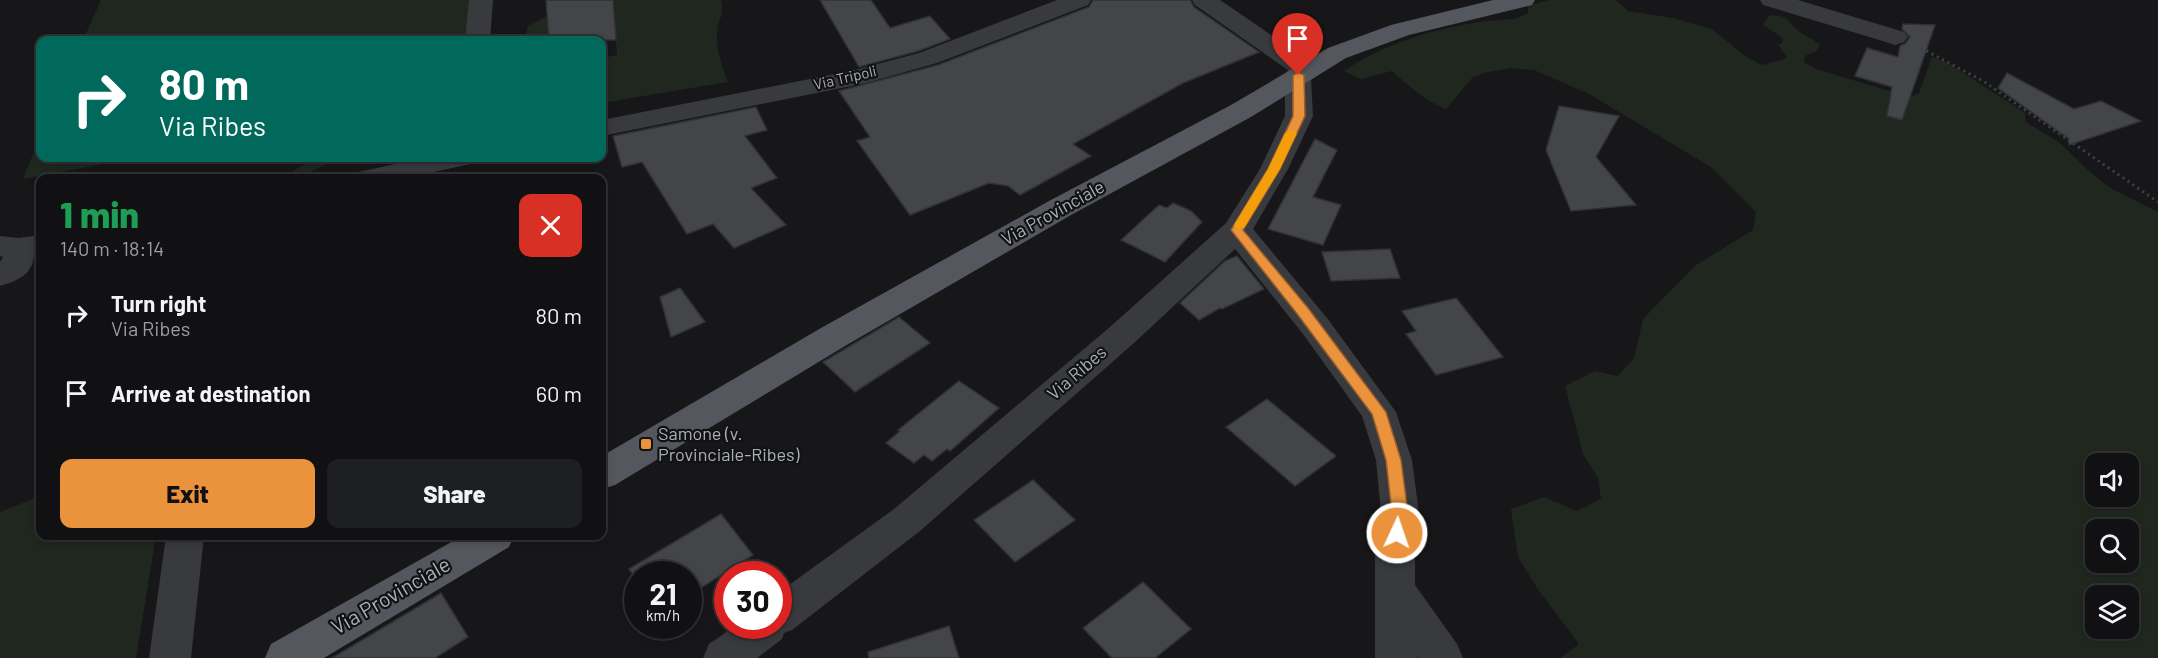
<!DOCTYPE html>
<meta charset="utf-8">
<style>
body{margin:0;font-family:Barlow,sans-serif;background:#1e1f21;color:#f1f3f6;height:100vh;display:flex;flex-direction:column;font-size:22px;white-space:nowrap}
*{box-sizing:border-box;margin:0}
p{font-size:20px;color:#9c9da0}
.icon{flex:none;width:33px;height:33px;fill:none;stroke:currentColor;stroke-width:2;stroke-linecap:round;stroke-linejoin:round}
.map{position:relative;flex:1;overflow:hidden}
.side{position:absolute;left:36px;top:174px;width:570px;height:366px;display:flex;flex-direction:column;background:#111113;border-radius:12px;box-shadow:0 3px 9px #0003,0 0 0 2px #303133}
.side>*{flex:none}
.top-card{position:absolute;left:36px;top:36px;width:570px;height:126px;border-radius:12px;box-shadow:0 3px 9px #0003,0 0 0 2px #303133;background:#00695c;color:#fff;overflow:hidden}
.buttons{position:absolute;left:2085px;top:453px;display:grid;gap:12px}
.buttons a{display:grid;place-items:center;width:54px;height:54px;border-radius:12px;background:#111113;box-shadow:0 3px 9px #0003,0 0 0 2px #303133;font-size:30px}
.speed{position:absolute;left:624px;top:561px;display:flex;gap:12px;font-size:30px;font-weight:700;text-align:center}
.speed>*{display:grid;place-content:center;width:78px;height:78px;border-radius:50%;background:#111113;box-shadow:0 3px 9px #0003,0 0 0 2px #303133;line-height:1}
.speed small{font-size:15px;font-weight:400}
.speed .limit{border:9px solid #d22;background:#fff;color:#111}
.pin{position:absolute;display:grid;place-items:center;width:51px;height:51px;color:#fff;margin:-62px -26px;border-radius:50% 50% 50% 0;rotate:-45deg;box-shadow:0 0 6px #0007}
.pin .icon{rotate:45deg}
.me{position:absolute;width:66px;margin:-33px;rotate:3deg;stroke-linejoin:round;filter:drop-shadow(0 0 4px #0008)}
.turn{display:flex;align-items:center;gap:21px;height:126px;padding:0 24px;font-size:27px}
.turn .icon{width:78px;height:78px;stroke-width:2.5}
.turn b{display:block;font-size:42px;line-height:51px}
.round{display:grid;place-items:center;flex:none;width:63px;height:63px;border-radius:12px;background:#1e1f21}
.head{display:flex;align-items:center;justify-content:space-between;height:102px;padding:0 24px}
h1{font-size:36px;font-weight:800;line-height:45px;color:#1e9e55}
.cta{display:flex;gap:12px;margin-top:auto;padding:12px 24px}
.cta a{flex:1;height:69px;border-radius:12px;background:#eb923d;color:#111;font-size:24px;font-weight:800;line-height:69px;text-align:center}
.cta a+a{background:#1e1f21;color:#f1f3f6}
ul{padding:0;list-style:none}
li{display:flex;align-items:center;gap:18px;height:78px;padding:0 24px}
li div{flex:1}
li b{display:block;font-size:22px}
li em{font-style:normal}
.map>svg:first-child{display:block}
.green{fill:#1f271f;fill-rule:evenodd}
.building{fill:#444549;stroke:#313235;stroke-width:1.5}
.lines{fill:none;stroke-linecap:round;stroke-linejoin:round}
.path{stroke:#3e4145;stroke-width:3;stroke-dasharray:2 4;stroke-linecap:butt}
.minor{fill:#383a3e;fill-rule:evenodd}
.major{fill:#54575d;fill-rule:evenodd}
.route{fill:#eb923d;stroke:#995f28;stroke-width:1.5}
.slow{fill:#f59e0b}
.poi-dot{fill:#eb923d;stroke:#121214;stroke-width:2}
.labels{text-anchor:middle;stroke-width:4.5;stroke-linejoin:round;paint-order:stroke}
.far-street-label{font-size:15px;fill:#aab1b8;stroke:#121214}
.street-label{font-size:18px;fill:#aab1b8;stroke:#121214}
.poi-label{font-size:18px;fill:#aab1b8;stroke:#121214;text-anchor:start}
.near-street-label{font-size:21px;fill:#aab1b8;stroke:#121214}
</style>
<div class="map">
<svg width="2158" height="658" viewBox="0 0 2158 658">
<rect width="100%" height="100%" fill="#171719"/>
<g class="green">
<path d="M 101,0 L 473,0 L 468,40 L 83,40 Z"/>
<path d="M 613,0 L 721,0 C 725,19 717,18 717,33 C 716,50 722,66 728,82 L 602,103 L 602,58 L 617,55 Z"/>
<path d="M 1549,0 L 1616,0 L 1628,11 L 1673,18 L 1712,29 L 1745,56 L 1762,65 L 1782,60 L 1787,57 L 1778,45 L 1782,43 L 1783,38 L 1763,25 L 1770,15 C 1792,16 1785,20 1799,31 C 1805,37 1814,39 1820,45 L 1816,51 L 1805,56 L 1804,62 L 1816,69 L 1910,97 L 1919,93 L 1932,57 L 1948,63 L 2025,113 L 2026,122 L 2060,143 L 2091,173 L 2112,189 L 2158,212 L 2158,658 L 1560,658 L 1579,644 L 1539,591 L 1518,557 L 1511,509 L 1544,497 L 1577,511 L 1601,499 L 1598,478 L 1583,454 L 1565,386 L 1595,371 L 1618,376 L 1634,358 L 1643,319 L 1696,265 L 1753,230 L 1756,212 L 1711,167 L 1589,94 L 1534,70 L 1511,68 L 1484,73 L 1472,78 L 1446,109 C 1425,101 1409,86 1392,71 L 1361,79 L 1344,71 C 1390,39 1458,21 1515,19 L 1528,13 L 1528,6 ZM 2096,464 L 2128,464 L 2128,496 L 2096,496 ZM 2096,530 L 2128,530 L 2128,562 L 2096,562 ZM 2096,596 L 2128,596 L 2128,628 L 2096,628 Z"/>
<path d="M 547,16 L 549,40 L 525,40 L 528,26 Z"/>
<path d="M 40,137 L 40,158 L 136,158 L 23,179 Z"/>
<path d="M 315,158 L 339,158 L 298,178 L 282,178 Z"/>
<path d="M 40,496 L 40,536 L 156,536 L 136,658 L 0,658 L 0,512 Z"/>
</g>
<g class="building">
<path d="M 546,0 L 613,0 L 616,40 L 549,40 Z"/>
<path d="M 820,0 L 871,0 L 890,28 L 930,16 L 950,39 L 918,51 L 859,67 Z"/>
<path d="M 1093,0 L 1190,0 L 1194,7 L 1259,52 L 1183,83 L 1073,144 L 1091,156 L 1020,195 L 1008,186 L 989,183 L 910,215 L 857,141 L 870,137 L 839,91 L 938,65 L 1089,7 Z"/>
<path d="M 1903,24 L 1935,25 L 1902,120 L 1887,116 L 1892,87 L 1855,76 L 1867,48 L 1898,57 L 1900,46 L 1906,43 L 1910,37 L 1902,29 Z"/>
<path d="M 2007,73 L 2074,109 L 2101,101 L 2141,121 L 2069,145 L 2069,139 L 1998,88 Z"/>
<path d="M 1559,106 L 1619,116 L 1596,157 L 1636,205 L 1571,211 L 1546,150 Z"/>
<path d="M 756,107 L 767,130 L 745,136 L 777,178 L 751,188 L 786,225 L 734,248 L 713,224 L 687,234 L 642,162 L 622,167 L 613,136 Z"/>
<path d="M 1315,139 L 1337,150 L 1313,197 L 1341,205 L 1323,245 L 1268,229 Z"/>
<path d="M 1173,203 L 1191,211 L 1202,222 L 1165,262 L 1121,240 L 1159,205 L 1167,208 Z"/>
<path d="M 1390,249 L 1400,278 L 1331,281 L 1322,252 Z"/>
<path d="M 1237,256 L 1264,289 L 1222,309 L 1220,308 L 1199,320 L 1180,303 L 1225,261 Z"/>
<path d="M 680,288 L 705,322 L 671,337 L 660,297 Z"/>
<path d="M 1456,298 L 1503,357 L 1436,375 L 1406,334 L 1416,331 L 1402,311 Z"/>
<path d="M 899,317 L 930,343 L 855,392 L 823,362 Z"/>
<path d="M 959,381 L 999,408 L 950,451 L 947,449 L 932,461 L 924,455 L 914,463 L 886,443 L 900,431 L 898,430 Z"/>
<path d="M 1267,399 L 1336,456 L 1295,486 L 1226,427 Z"/>
<path d="M 1033,480 L 1075,520 L 1015,562 L 974,520 Z"/>
<path d="M 721,514 L 753,555 L 688,596 L 688,574 L 638,574 L 638,581 L 629,569 Z"/>
<path d="M 1143,582 L 1191,629 L 1155,658 L 1112,658 L 1083,628 Z"/>
<path d="M 441,593 L 468,637 L 435,658 L 332,658 Z"/>
<path d="M 949,626 L 959,658 L 869,658 L 868,652 Z"/>
</g>
<g class="lines">
<path class="path" d="M 1921,48 L 1983,81 L 2158,202"/>
<g class="minor">
<path d="M 469,0 L 493,0 L 490,40 L 465,40 Z"/>
<path d="M 1057,0 L 1091,0 L 1088,5 L 937,63 L 866,83 L 602,136 L 602,120 L 855,70 L 919,53 Z"/>
<path d="M 1192,0 L 1220,0 L 1315,65 L 1319,71 L 1315,77 L 1311,78 L 1313,116 L 1288,169 L 1253,229 L 1327,318 L 1396,412 L 1412,460 L 1419,513 L 1415,554 L 1415,585 L 1457,644 L 1463,658 L 1418,658 L 1417,656 L 1417,658 L 1375,658 L 1375,554 L 1381,513 L 1376,460 L 1362,416 L 1303,334 L 1235,249 L 1134,343 L 920,531 L 792,630 L 784,633 L 782,639 L 757,658 L 703,658 L 709,644 L 735,626 L 778,626 L 778,593 L 894,509 L 1110,327 L 1226,223 L 1260,169 L 1285,116 L 1285,75 L 1288,70 L 1195,5 Z"/>
<path d="M 1760,0 L 1798,0 L 1904,32 L 1908,37 L 1904,42 L 1895,45 L 1886,42 L 1763,5 Z"/>
<path d="M 422,158 L 474,158 L 470,164 L 407,178 L 355,178 L 359,172 Z"/>
<path d="M 40,235 L 40,255 L 34,256 C 32,275 17,281 0,286 L 0,262 L 3,257 L 0,256 L 0,236 L 19,238 Z"/>
<path d="M 166,536 L 204,536 L 191,658 L 149,658 Z"/>
</g>
<g class="major">
<path d="M 1493,0 L 1535,0 L 1532,5 L 1409,35 L 1346,58 L 1251,117 L 1071,215 L 845,346 L 615,485 L 602,489 L 602,456 L 821,328 L 1049,201 L 1231,105 L 1328,48 L 1391,25 Z"/>
<path d="M 462,536 L 514,536 L 509,547 L 324,658 L 265,658 L 271,644 Z"/>
</g>
</g>
<path class="route" d="M 1298,72 L 1304,75 L 1305,116 L 1280,169 L 1243,230 L 1308,308 L 1386,412 L 1401,460 L 1408,513 L 1403,538 L 1397,540 L 1392,538 L 1389,533 L 1392,513 L 1386,460 L 1372,414 L 1298,315 L 1231,230 L 1268,169 L 1293,116 L 1293,75 Z"/>
<path class="slow" d="M 1291,130 L 1297,133 L 1280,169 L 1244,228 L 1236,228 L 1234,225 L 1268,169 L 1285,133 Z"/>
<rect class="poi-dot" x="640" y="438" width="12" height="12" rx="3"/>
<g class="labels">
<g class="far-street-label">
<text transform="translate(845 78) rotate(-13)" y="5">Via Tripoli</text>
</g>
<g class="street-label">
<text transform="translate(1053 213) rotate(-29)" y="6">Via Provinciale</text>
<text transform="translate(1077 373) rotate(-41)" y="6">Via Ribes</text>
</g>
<g class="poi-label">
<text x="658" y="440">Samone (v.<tspan x="658" dy="21">Provinciale-Ribes)</tspan></text>
</g>
<g class="near-street-label">
<text transform="translate(391 596) rotate(-30)" y="7">Via Provinciale</text>
</g>
</g>
</svg>
<div class="buttons">
<a><svg class="icon" aria-label="sound" viewBox="0 0 24 24"><path d="M4 9h4l5-4v14l-5-4H4zM17 9q2 3 0 6"/></svg></a>
<a><svg class="icon" aria-label="search" viewBox="0 0 24 24"><circle cx="10" cy="10" r="6"/><path d="M15 15l6 6"/></svg></a>
<a><svg class="icon" aria-label="layers" viewBox="0 0 24 24"><path d="M12 4l9 5-9 5-9-5zM3 14l9 5 9-5"/></svg></a>
</div>
<div class="speed"><div>21<small>km/h</small></div><div class="limit">30</div></div>
<div class="pin" style="left:1298px;top:75px;background:#d93025"><svg class="icon" aria-label="arrive" viewBox="0 0 24 24"><path d="M6 21V4h12l-3 4 3 4H6"/></svg></div>
<svg class="me" style="left:1397px;top:533px" viewBox="-20 -20 40 40"><circle r="17" fill="#eb923d" stroke="#fff" stroke-width="3"/><path d="M0-11L8 9 0 5-8 9z" fill="#fff"/></svg>
<div class="top-card">
<div class="turn"><svg class="icon" aria-label="right" viewBox="0 0 24 24"><path d="M7 20v-9h11M14 6l5 5-5 5"/></svg><div><b>80 m</b>Via Ribes</div></div>
</div>
<section class="side">
<div class="head"><div><h1>1 min</h1><p>140 m · 18:14</p></div><a class="round" style="background:#d93025;color:#fff"><svg class="icon" aria-label="close" viewBox="0 0 24 24"><path d="M6 6l12 12M18 6L6 18"/></svg></a></div>
<ul>
<li><svg class="icon" aria-label="right" viewBox="0 0 24 24"><path d="M7 20v-9h11M14 6l5 5-5 5"/></svg><div><b>Turn right</b><p>Via Ribes</p></div><em>80 m</em></li>
<li><svg class="icon" aria-label="arrive" viewBox="0 0 24 24"><path d="M6 21V4h12l-3 4 3 4H6"/></svg><div><b>Arrive at destination</b></div><em>60 m</em></li>
</ul>
<div class="cta"><a>Exit</a><a>Share</a></div>
</section>
</div>
